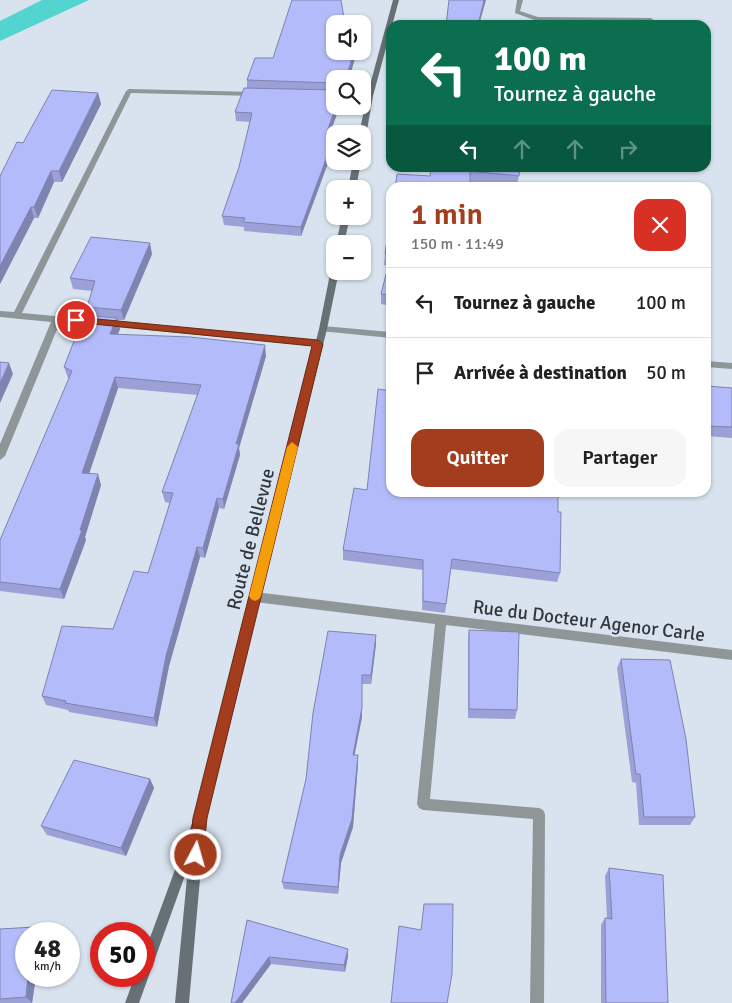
<!DOCTYPE html>
<html lang="fr">
<meta charset="utf-8">
<style>
body{margin:0;font-family:Signika,sans-serif;background:#f6f6f6;color:#222;height:100vh;display:flex;flex-direction:column;font-size:19px;white-space:nowrap}
*{box-sizing:border-box;margin:0}
p{font-size:16px;color:#767676}
.icon{flex:none;width:28px;height:28px;fill:none;stroke:currentColor;stroke-width:2;stroke-linecap:round;stroke-linejoin:round}
.map{position:relative;flex:1;overflow:hidden}
.details{position:absolute;left:386px;top:182px;width:325px;height:315px;display:flex;flex-direction:column;background:#fff;border-radius:15px;box-shadow:0 1px 4px #0004}
.details>*{flex:none}
.top-card{position:absolute;left:386px;top:20px;width:325px;height:152px;border-radius:15px;box-shadow:0 1px 4px #0004;background:#0b6e4f;color:#fff;overflow:hidden}
.controls{position:absolute;left:326px;top:15px;display:grid;gap:10px}
.controls a{display:grid;place-items:center;width:45px;height:45px;border-radius:10px;background:#fff;box-shadow:0 1px 4px #0004;font-size:25px}
.speed{position:absolute;left:15px;top:922px;display:flex;gap:10px;font-size:25px;font-weight:700;text-align:center}
.speed>*{display:grid;place-content:center;width:65px;height:65px;border-radius:50%;background:#fff;box-shadow:0 1px 4px #0004;line-height:1}
.speed small{font-size:12px;font-weight:400}
.speed .limit{border:8px solid #d22;background:#fff;color:#111}
.pin{position:absolute;display:grid;place-items:center;width:42px;height:42px;color:#fff;margin:-21px;border:2px solid #fff;border-radius:50%;box-shadow:0 1px 5px #0007}
.me{position:absolute;width:55px;margin:-28px;rotate:6deg;stroke-linejoin:round;filter:drop-shadow(0 0 4px #0008)}
.turn{display:flex;align-items:center;gap:18px;height:105px;padding:0 25px;font-size:22px}
.turn .icon{width:65px;height:65px;stroke-width:2.5}
.turn b{display:block;font-size:35px;line-height:42px}
.lanes{display:flex;align-items:center;height:48px;padding:0 25px;background:#0003;justify-content:center;gap:25px;direction:ltr}
.lanes .off{opacity:.35}
.round{display:grid;place-items:center;flex:none;width:52px;height:52px;border-radius:15px;background:#f6f6f6}
.summary{display:flex;align-items:center;justify-content:space-between;height:85px;padding:0 25px}
h1{font-size:30px;font-weight:600;line-height:38px;color:#a43d1d}
.cta{display:flex;gap:10px;margin-top:auto;padding:10px 25px}
.cta a{flex:1;height:58px;border-radius:15px;background:#a43d1d;color:#fff;font-size:20px;font-weight:600;line-height:58px;text-align:center}
.cta a+a{background:#f6f6f6;color:#222}
ul{padding:0;list-style:none}
li{display:flex;align-items:center;gap:15px;height:70px;padding:0 25px;border-top:1px solid #e0e0e0}
li div{flex:1}
li b{display:block;font-size:19px}
li em{font-style:normal}
.map>svg:first-child{display:block}
.water{fill:#54d4cf}
.lines{fill:none;stroke-linecap:round;stroke-linejoin:round}
.service{fill:#8f9698;fill-rule:evenodd}
.minor{fill:#8f9698;fill-rule:evenodd}
.secondary{fill:#677175;fill-rule:evenodd}
.wall{fill:#9ba1d7}
.shaded-wall{fill:#7e83af}
.building{fill:#b4bbfa;stroke:#7e83af}
.route{fill:#a43d1d;stroke:#6b2813}
.slow{fill:#f59e0b}
.labels{text-anchor:middle;stroke-width:5;stroke-linejoin:round;paint-order:stroke}
.street-label{font-size:19px;fill:#32363b;stroke:#d8e3ef}
</style>
<div class="map">
<svg width="732" height="1003" viewBox="0 0 732 1003">
<rect width="100%" height="100%" fill="#d8e3ef"/>
<path class="water" d="M 42,0 L 89,0 L 0,41 L 0,21 Z"/>
<g class="lines">
<path class="service" d="M 517,0 L 523,0 L 520,11 L 538,17 L 651,18 L 654,20 L 651,22 L 537,21 L 515,13 Z"/>
<g class="minor">
<path d="M 129,89 L 255,92 L 258,94 L 255,96 L 131,93 L 22,313 L 318,340 L 322,343 L 318,346 L 60,322 L 5,456 L 0,460 L 0,444 L 51,322 L 0,317 L 0,311 L 14,312 L 126,91 Z"/>
<path d="M 323,326 L 391,332 L 391,338 L 320,331 L 319,329 Z"/>
<path d="M 706,361 L 732,363 L 732,369 L 706,367 Z"/>
<path d="M 255,592 L 732,650 L 732,660 L 446,625 L 430,799 L 539,808 L 543,810 L 545,814 L 544,1003 L 530,1003 L 533,819 L 423,810 L 419,808 L 417,804 L 435,624 L 255,602 L 251,600 L 250,597 L 251,594 Z"/>
</g>
<g class="secondary">
<path d="M 393,0 L 399,0 L 373,96 L 366,136 L 362,138 L 362,134 L 359,134 L 367,96 Z"/>
<path d="M 353,161 L 361,161 L 356,189 L 348,189 Z"/>
<path d="M 342,216 L 350,216 L 344,244 L 336,244 Z"/>
<path d="M 335,266 L 335,271 L 339,271 L 327,329 L 202,830 L 204,834 L 189,1003 L 175,1003 L 188,867 L 139,1003 L 125,1003 L 135,976 L 144,976 L 144,954 L 194,818 L 319,329 L 331,269 Z"/>
</g>
</g>
<g class="wall">
<path d="M 335,24 L 357,51 L 349,79 L 335,79 L 335,106 L 340,106 L 329,135 L 332,144 L 328,163 L 301,236 L 244,231 L 244,227 L 224,225 L 222,216 L 239,167 L 250,122 L 236,121 L 235,112 L 247,88 L 247,80 L 273,58 Z"/>
<path d="M 98,93 L 101,104 L 62,182 L 54,182 L 38,218 L 34,218 L 0,284 L 0,176 L 23,143 Z"/>
<path d="M 431,168 L 520,168 L 517,187 L 470,182 L 430,176 Z"/>
<path d="M 391,211 L 391,306 L 381,304 L 381,294 L 388,266 L 384,265 L 385,254 Z"/>
<path d="M 152,254 L 124,320 L 117,320 L 120,329 L 118,334 L 266,356 L 239,448 L 240,455 L 224,509 L 219,508 L 205,558 L 200,557 L 169,666 L 157,727 L 69,712 L 68,710 L 46,705 L 42,696 L 113,629 L 148,573 L 170,503 L 165,502 L 162,492 L 198,395 L 118,388 L 89,473 L 101,485 L 85,537 L 86,540 L 64,599 L 0,591 L 0,540 L 69,379 L 68,378 L 64,367 L 90,316 L 87,307 L 92,291 L 73,289 L 70,278 Z"/>
<path d="M 706,386 L 732,388 L 732,438 L 706,436 Z"/>
<path d="M 391,492 L 558,512 L 560,573 L 557,582 L 451,569 L 445,613 L 422,610 L 423,570 L 343,560 L 343,550 Z"/>
<path d="M 469,630 L 517,710 L 515,719 L 468,718 L 468,640 Z"/>
<path d="M 376,644 L 371,684 L 362,684 L 362,717 L 354,755 L 358,764 L 353,827 L 341,863 L 338,894 L 284,889 L 282,882 L 306,779 Z"/>
<path d="M 621,659 L 695,817 L 690,825 L 639,825 L 636,783 L 632,782 L 617,668 Z"/>
<path d="M 150,779 L 154,788 L 126,856 L 47,835 L 41,826 Z"/>
<path d="M 609,868 L 668,1003 L 601,1003 L 601,925 L 605,918 L 607,918 L 605,876 Z"/>
<path d="M 247,920 L 348,949 L 348,956 L 345,972 L 271,964 L 242,1003 L 231,1003 Z"/>
<path d="M 34,927 L 41,934 L 26,934 L 26,976 L 36,976 L 32,1003 L 0,1003 L 0,929 Z"/>
</g>
<g class="shaded-wall">
<path d="M 484,0 L 486,0 L 479,25 L 478,25 Z"/>
<path d="M 354,51 L 357,51 L 349,79 L 346,79 Z"/>
<path d="M 98,93 L 101,104 L 62,182 L 59,171 Z"/>
<path d="M 336,106 L 340,106 L 326,144 L 326,135 Z"/>
<path d="M 332,135 L 332,144 L 328,163 L 301,236 L 301,227 Z"/>
<path d="M 51,171 L 54,182 L 38,218 L 34,207 Z"/>
<path d="M 31,207 L 34,218 L 0,284 L 0,266 Z"/>
<path d="M 150,243 L 152,254 L 124,320 L 121,310 Z"/>
<path d="M 117,318 L 120,329 L 113,345 L 110,334 Z"/>
<path d="M 265,345 L 266,356 L 239,448 L 240,455 L 224,509 L 223,499 L 236,444 Z"/>
<path d="M 9,363 L 13,374 L 0,403 L 0,383 Z"/>
<path d="M 115,377 L 118,388 L 86,483 L 82,473 Z"/>
<path d="M 98,474 L 101,485 L 85,537 L 86,540 L 64,599 L 60,589 Z"/>
<path d="M 217,498 L 219,508 L 205,558 L 203,548 Z"/>
<path d="M 197,547 L 200,557 L 169,666 L 157,727 L 154,718 L 166,656 Z"/>
<path d="M 376,635 L 376,644 L 371,684 L 371,675 Z"/>
<path d="M 362,675 L 362,717 L 353,763 L 353,755 Z"/>
<path d="M 358,755 L 358,764 L 353,827 L 341,863 L 338,894 L 338,887 L 340,855 Z"/>
<path d="M 150,779 L 154,788 L 126,856 L 121,848 Z"/>
<path d="M 34,927 L 41,934 L 34,934 Z"/>
<path d="M 348,949 L 348,956 L 345,972 L 344,965 Z"/>
<path d="M 269,957 L 271,964 L 242,1003 L 235,1003 Z"/>
<path d="M 28,976 L 36,976 L 32,1003 L 26,997 Z"/>
</g>
<g class="building">
<path d="M 292,0 L 341,0 L 345,24 L 335,24 L 335,51 L 354,51 L 346,79 L 335,79 L 335,83 L 247,80 L 255,58 L 273,58 Z"/>
<path d="M 449,0 L 484,0 L 478,25 L 446,25 Z"/>
<rect x="531" y="23" width="50" height="2"/>
<path d="M 244,88 L 335,90 L 335,106 L 336,106 L 326,135 L 332,135 L 328,154 L 301,227 L 243,222 L 245,218 L 222,216 L 239,167 L 252,113 L 235,112 Z"/>
<path d="M 52,90 L 98,93 L 59,171 L 51,171 L 34,207 L 31,207 L 0,266 L 0,176 L 17,142 L 23,143 Z"/>
<path d="M 431,168 L 520,168 L 519,176 L 470,171 L 470,188 L 395,188 L 397,174 L 430,176 Z"/>
<path d="M 391,211 L 391,295 L 381,294 L 391,255 L 385,254 Z"/>
<path d="M 91,237 L 150,243 L 121,310 L 87,307 L 95,281 L 70,278 Z"/>
<path d="M 84,315 L 117,318 L 110,334 L 190,337 L 265,345 L 236,444 L 239,444 L 223,499 L 217,498 L 203,548 L 197,547 L 166,656 L 154,718 L 65,703 L 66,701 L 42,696 L 62,626 L 113,629 L 134,571 L 148,573 L 173,493 L 162,492 L 201,385 L 115,377 L 82,473 L 98,474 L 80,530 L 82,530 L 60,589 L 0,582 L 0,540 L 72,371 L 64,367 Z"/>
<path d="M 0,362 L 9,363 L 0,383 Z"/>
<path d="M 706,386 L 732,388 L 732,427 L 706,426 Z"/>
<path d="M 378,389 L 391,391 L 391,492 L 558,492 L 558,512 L 561,512 L 560,573 L 452,559 L 446,604 L 423,601 L 423,560 L 343,550 L 354,488 L 367,490 Z"/>
<path d="M 469,630 L 519,632 L 517,710 L 469,709 Z"/>
<path d="M 328,631 L 376,635 L 371,675 L 362,675 L 362,708 L 353,755 L 358,755 L 352,819 L 340,855 L 338,887 L 282,882 L 306,779 L 313,713 Z"/>
<path d="M 621,659 L 670,660 L 686,739 L 695,817 L 644,817 L 640,774 L 636,774 Z"/>
<path d="M 74,760 L 150,779 L 121,848 L 41,826 Z"/>
<path d="M 609,868 L 663,875 L 668,1003 L 606,1003 L 605,918 L 612,919 Z"/>
<path d="M 424,904 L 453,904 L 452,974 L 447,1003 L 391,1003 L 399,926 L 421,930 Z"/>
<path d="M 247,920 L 348,949 L 344,965 L 269,957 L 235,1003 L 231,1003 Z"/>
<path d="M 34,927 L 34,934 L 26,934 L 26,976 L 28,976 L 26,997 L 0,999 L 0,929 Z"/>
</g>
<path class="route" d="M 76,317 L 318,340 L 323,344 L 207,818 L 203,855 L 201,860 L 196,862 L 191,860 L 189,855 L 193,818 L 312,346 L 73,322 L 71,320 Z"/>
<path class="slow" d="M 292,442 L 298,447 L 261,596 L 259,599 L 255,601 L 251,599 L 249,596 L 287,447 Z"/>
<g class="labels">
<g class="street-label">
<text transform="translate(250 539) rotate(-76)" y="7">Route de Bellevue</text>
<text transform="translate(589 620) rotate(7)" y="7">Rue du Docteur Agenor Carle</text>
</g>
</g>
</svg>
<div class="controls">
<a><svg class="icon" aria-label="sound" viewBox="0 0 24 24"><path d="M4 9h4l5-4v14l-5-4H4zM17 9q2 3 0 6"/></svg></a>
<a><svg class="icon" aria-label="search" viewBox="0 0 24 24"><circle cx="10" cy="10" r="6"/><path d="M15 15l6 6"/></svg></a>
<a><svg class="icon" aria-label="layers" viewBox="0 0 24 24"><path d="M12 4l9 5-9 5-9-5zM3 14l9 5 9-5"/></svg></a>
<a>+</a>
<a>−</a>
</div>
<div class="speed"><div>48<small>km/h</small></div><div class="limit">50</div></div>
<div class="pin" style="left:76px;top:320px;background:#d93025"><svg class="icon" aria-label="arrive" viewBox="0 0 24 24"><path d="M6 21V4h12l-3 4 3 4H6"/></svg></div>
<svg class="me" style="left:196px;top:855px" viewBox="-20 -20 40 40"><circle r="17" fill="#a43d1d" stroke="#fff" stroke-width="3"/><path d="M0-11L8 9 0 5-8 9z" fill="#fff"/></svg>
<div class="top-card">
<div class="turn"><svg class="icon" aria-label="left" viewBox="0 0 24 24"><path d="M17 20v-9H6M10 6l-5 5 5 5"/></svg><div><b>100 m</b>Tournez à gauche</div></div>
<div class="lanes"><svg class="icon" aria-label="left" viewBox="0 0 24 24"><path d="M17 20v-9H6M10 6l-5 5 5 5"/></svg><svg class="icon off" aria-label="ahead" viewBox="0 0 24 24"><path d="M12 20V5M6 11l6-6 6 6"/></svg><svg class="icon off" aria-label="ahead" viewBox="0 0 24 24"><path d="M12 20V5M6 11l6-6 6 6"/></svg><svg class="icon off" aria-label="right" viewBox="0 0 24 24"><path d="M7 20v-9h11M14 6l5 5-5 5"/></svg></div>
</div>
<section class="details">
<div class="summary"><div><h1>1 min</h1><p>150 m · 11:49</p></div><a class="round" style="background:#d93025;color:#fff"><svg class="icon" aria-label="close" viewBox="0 0 24 24"><path d="M6 6l12 12M18 6L6 18"/></svg></a></div>
<ul>
<li><svg class="icon" aria-label="left" viewBox="0 0 24 24"><path d="M17 20v-9H6M10 6l-5 5 5 5"/></svg><div><b>Tournez à gauche</b></div><em>100 m</em></li>
<li><svg class="icon" aria-label="arrive" viewBox="0 0 24 24"><path d="M6 21V4h12l-3 4 3 4H6"/></svg><div><b>Arrivée à destination</b></div><em>50 m</em></li>
</ul>
<div class="cta"><a>Quitter</a><a>Partager</a></div>
</section>
</div>
